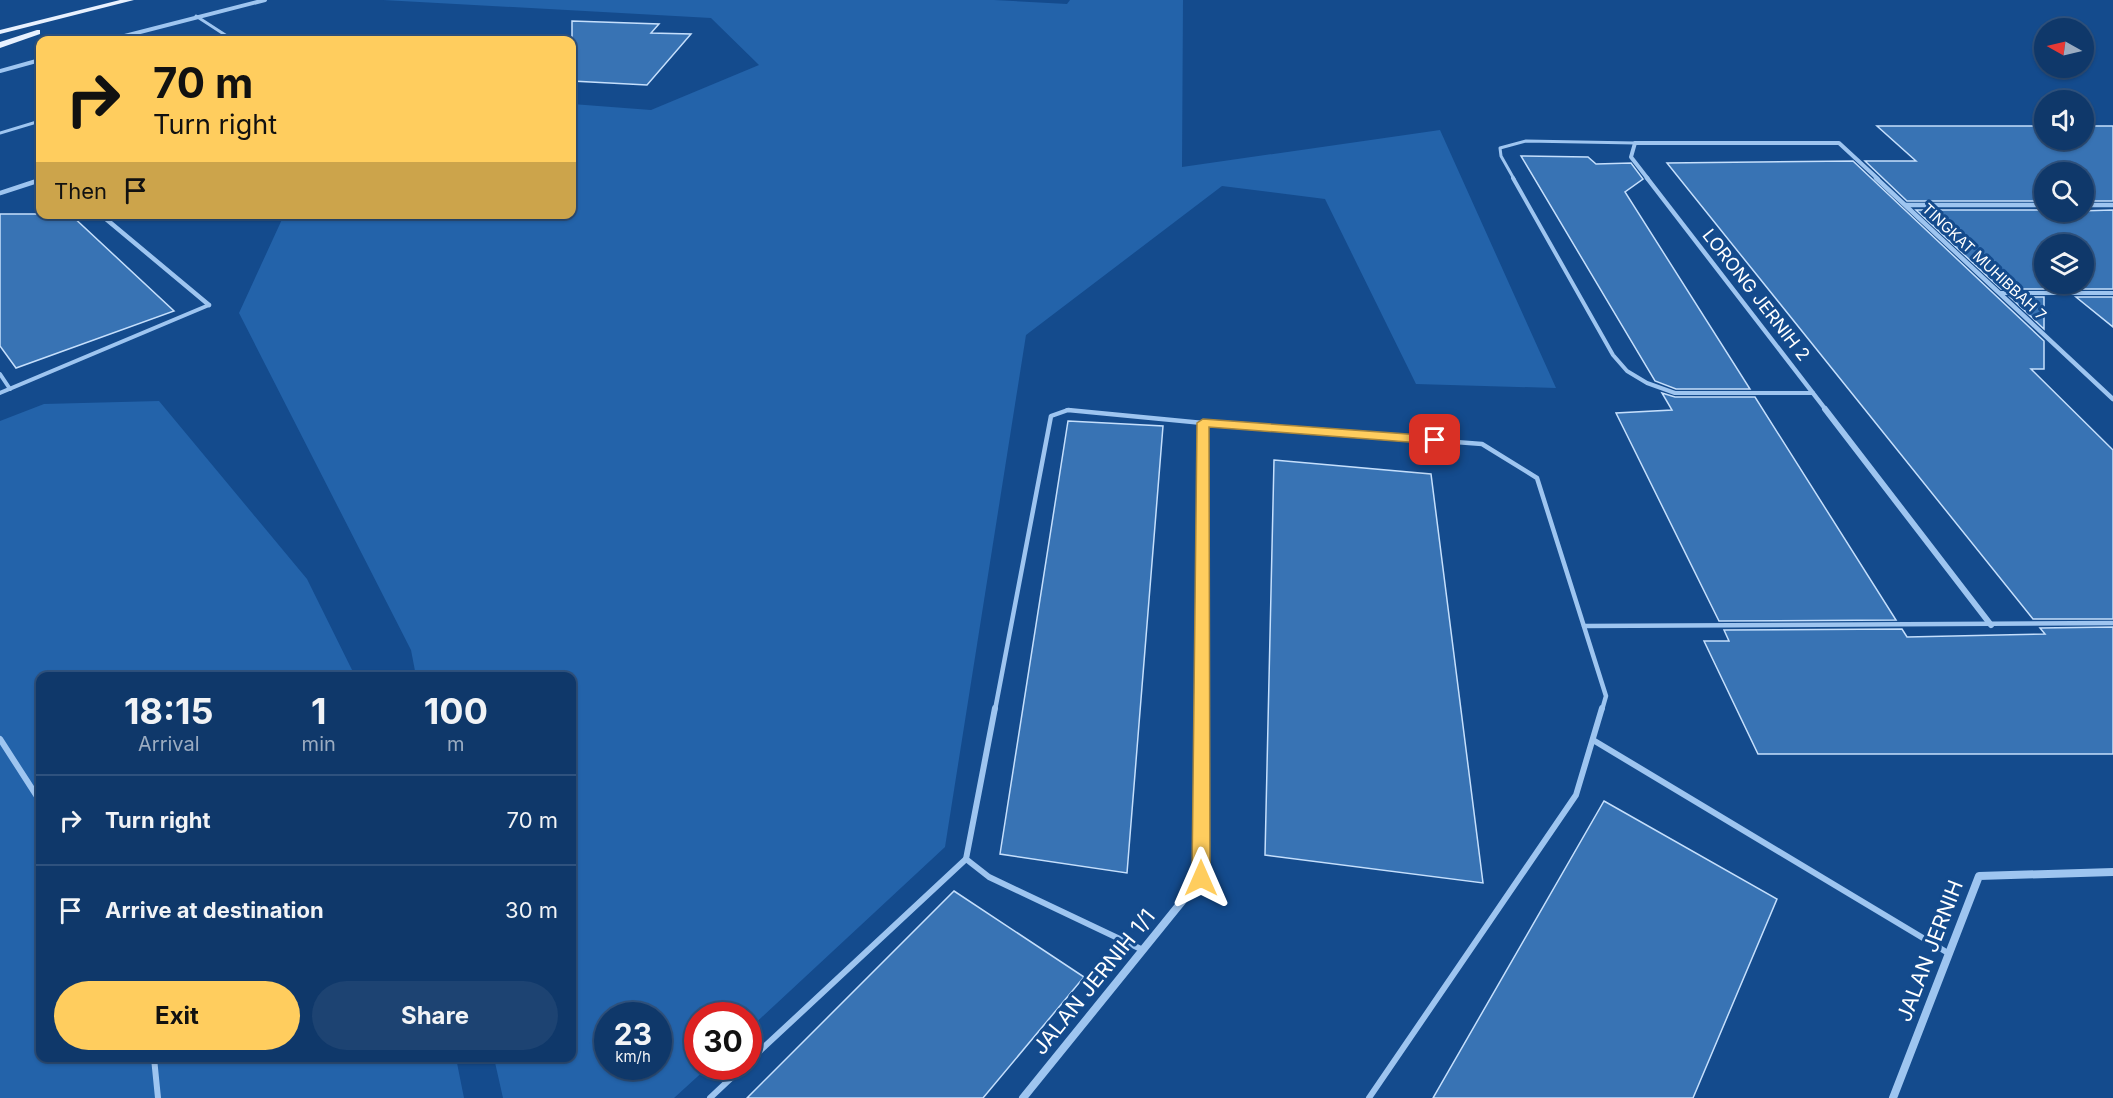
<!DOCTYPE html>
<style>
body{margin:0;font-family:Inter,sans-serif;background:#1d4372;color:#f1f3f6;height:100vh;display:flex;flex-direction:column;font-size:22px;white-space:nowrap}
*{box-sizing:border-box;margin:0}
p{font-size:20px;color:#9bacc1}
.icon{flex:none;width:33px;height:33px;fill:none;stroke:currentColor;stroke-width:2;stroke-linecap:round;stroke-linejoin:round}
.map{position:relative;flex:1;overflow:hidden}
.sheet{position:absolute;left:36px;top:672px;width:540px;height:390px;display:flex;flex-direction:column;background:#0f386a;border-radius:12px;box-shadow:0 2px 4px #0004,0 0 0 2px #2f527e}
.sheet>*{flex:none}
.guide{position:absolute;left:36px;top:36px;width:540px;height:183px;border-radius:12px;box-shadow:0 2px 4px #0004,0 0 0 2px #2f527e;background:#ffcd5e;color:#111;overflow:hidden}
.needle{width:39px;rotate:278deg}
.controls{position:absolute;left:2034px;top:18px;display:grid;gap:12px}
.controls a{display:grid;place-items:center;width:60px;height:60px;border-radius:50%;background:#0f386a;box-shadow:0 2px 4px #0004,0 0 0 2px #2f527e;font-size:30px}
.speed{position:absolute;left:594px;top:1002px;display:flex;gap:12px;font-size:30px;font-weight:700;text-align:center}
.speed>*{display:grid;place-content:center;width:78px;height:78px;border-radius:50%;background:#0f386a;box-shadow:0 2px 4px #0004,0 0 0 2px #2f527e;line-height:1}
.speed small{font-size:15px;font-weight:400}
.speed .limit{border:9px solid #d22;background:#fff;color:#111}
.pin{position:absolute;display:grid;place-items:center;width:51px;height:51px;color:#fff;margin:-26px;border-radius:12px;box-shadow:0 3px 9px #0006}
.me{position:absolute;width:66px;margin:-33px;rotate:0deg;stroke-linejoin:round;filter:drop-shadow(0 0 4px #0008)}
.turn{display:flex;align-items:center;gap:21px;height:126px;padding:0 18px;font-size:27px}
.turn .icon{width:78px;height:78px;stroke-width:2.5}
.turn b{display:block;font-size:42px;line-height:51px}
.then{display:flex;align-items:center;height:57px;padding:0 18px;background:#0003;gap:12px;font-size:22px}
.eta{display:flex;justify-content:space-evenly;align-items:center;height:102px;text-align:center}
.eta b{font-size:36px;font-weight:700;line-height:42px}
.cta{display:flex;gap:12px;margin-top:auto;padding:12px 18px}
.cta a{flex:1;height:69px;border-radius:36px;background:#ffcd5e;color:#111;font-size:24px;font-weight:700;line-height:69px;text-align:center}
.cta a+a{background:#1d4372;color:#f1f3f6}
ul{padding:0;list-style:none}
li{display:flex;align-items:center;gap:18px;height:90px;padding:0 18px;border-top:2px solid #2f527e}
li div{flex:1}
li b{display:block;font-size:22px}
li em{font-style:normal}
.map>svg:first-child{display:block}
.green{fill:#2363aa;fill-rule:evenodd}
.building{fill:#3873b4;stroke:#c5dffc;stroke-width:1.5}
.lines{fill:none;stroke-linecap:round;stroke-linejoin:round}
.lane-far3{stroke:#9ec5f0;stroke-width:3}
.lane-far2{stroke:#9ec5f0;stroke-width:4}
.lane-far1{stroke:#9ec5f0;stroke-width:4.5}
.lane{stroke:#9ec5f0;stroke-width:6}
.street-far3{stroke:#9ec5f0;stroke-width:4}
.street-far2{stroke:#9ec5f0;stroke-width:4.5}
.street-far1{stroke:#9ec5f0;stroke-width:6}
.street{stroke:#9ec5f0;stroke-width:8}
.primary{fill:#e8f1ff;fill-rule:evenodd}
.route{fill:#ffcd5e;stroke:#a6853d;stroke-width:1.5}
.labels{text-anchor:middle;stroke-width:6;stroke-linejoin:round;paint-order:stroke}
.far-street-label{font-size:15px;fill:#fff;stroke:#144b8d}
.street-label{font-size:18px;fill:#fff;stroke:#144b8d}
.near-street-label{font-size:21px;fill:#fff;stroke:#144b8d}
</style>
<div class="map">
<svg width="2113" height="1098" viewBox="0 0 2113 1098">
<rect width="100%" height="100%" fill="#144b8d"/>
<g class="green">
<path d="M 383,0 L 994,0 L 1067,4 L 1070,0 L 1183,0 L 1182,167 L 1440,130 L 1556,388 L 1416,384 L 1325,199 L 1222,186 L 1026,335 L 945,847 L 749,1029 L 748,1016 L 698,1016 L 698,1066 L 708,1067 L 674,1098 L 503,1098 L 494,1058 L 572,1058 L 572,676 L 416,676 L 411,650 L 239,313 L 284,215 L 572,214 L 572,104 L 651,110 L 759,65 L 711,18 ZM 608,1016 L 658,1016 L 658,1066 L 608,1066 Z"/>
<path d="M 159,401 L 307,579 L 355,676 L 40,676 L 40,1058 L 456,1058 L 464,1098 L 0,1098 L 0,421 L 44,404 Z"/>
</g>
<g class="building">
<path d="M 572,21 L 659,24 L 651,33 L 691,34 L 647,85 L 572,81 Z"/>
<path d="M 1877,126 L 2044,126 L 2044,140 L 2084,140 L 2084,126 L 2113,126 L 2113,201 L 2084,201 L 2084,172 L 2044,172 L 2044,201 L 1907,201 L 1865,161 L 1916,161 Z"/>
<path d="M 1521,156 L 1588,157 L 1596,164 L 1631,163 L 1643,179 L 1625,192 L 1750,389 L 1676,389 L 1655,381 Z"/>
<path d="M 1853,161 L 2044,341 L 2044,369 L 2031,369 L 2113,450 L 2113,619 L 2033,619 L 1667,163 Z"/>
<path d="M 2044,210 L 2044,212 L 2113,210 L 2113,289 L 2066,289 L 2059,284 L 2084,284 L 2084,244 L 2044,244 L 2044,289 L 2001,289 L 1916,210 Z"/>
<path d="M 0,214 L 70,214 L 174,311 L 16,368 L 0,346 Z"/>
<path d="M 2010,297 L 2044,297 L 2044,329 Z"/>
<path d="M 2076,297 L 2113,297 L 2113,327 Z"/>
<path d="M 1662,393 L 1675,397 L 1755,397 L 1896,620 L 1719,621 L 1616,413 L 1672,410 Z"/>
<path d="M 1068,421 L 1163,426 L 1127,873 L 1000,854 Z"/>
<path d="M 1274,460 L 1431,474 L 1483,883 L 1265,855 Z"/>
<path d="M 2113,627 L 2113,754 L 1758,754 L 1704,641 L 1729,641 L 1724,630 L 1902,629 L 1907,637 L 2045,634 L 2040,628 Z"/>
<path d="M 1604,801 L 1777,899 L 1693,1098 L 1433,1098 Z"/>
<path d="M 954,891 L 1084,977 L 983,1098 L 747,1098 Z"/>
</g>
<g class="lines">
<g class="lane-far3">
<path d="M 196,16 L 233,40"/>
<path d="M 0,133 L 40,121"/>
<path d="M 1514,179 L 1501,156 L 1500,148 L 1526,141 L 1635,143"/>
</g>
<g class="lane-far2">
<path d="M 1513,178 L 1613,355 L 1627,371 L 1647,383 L 1675,393 L 1813,393"/>
<path d="M 2000,293 L 2113,293"/>
<path d="M 0,374 L 10,389"/>
<path d="M 0,393 L 209,305"/>
<path d="M 1067,410 L 1070,410"/>
</g>
<g class="lane-far1">
<path d="M 1584,626 L 2113,623"/>
<path d="M 995,710 L 1051,416 L 1068,410 L 1203,423 L 1482,444 L 1537,478 L 1606,696 L 1602,710"/>
</g>
<g class="lane">
<path d="M 995,708 L 966,859 L 989,877 L 1143,950"/>
<path d="M 0,739 L 40,801"/>
<path d="M 1593,740 L 1948,953"/>
<path d="M 154,1058 L 158,1098"/>
<path d="M 748,1062 L 966,859"/>
<path d="M 710,1098 L 744,1066"/>
<path d="M 1369,1098 L 1576,795 L 1602,708"/>
</g>
<g class="street-far3">
<path d="M 109,40 L 265,0"/>
<path d="M 0,71 L 40,60"/>
<path d="M 1648,179 L 1631,157 L 1635,143 L 1839,143 L 1878,179"/>
</g>
<g class="street-far2">
<path d="M 1647,178 L 1826,410"/>
<path d="M 1876,178 L 2113,399"/>
<path d="M 0,193 L 40,180"/>
<path d="M 1906,205 L 2044,205"/>
<path d="M 2084,205 L 2113,205"/>
<path d="M 100,214 L 209,305"/>
</g>
<g class="street-far1">
<path d="M 1825,409 L 1991,625"/>
<path d="M 1202,710 L 1203,423"/>
</g>
<g class="street">
<path d="M 1023,1098 L 1201,878 L 1202,708"/>
<path d="M 1893,1098 L 1979,876 L 2113,872"/>
</g>
<g class="primary">
<path d="M 120,0 L 134,0 L 0,34 L 0,30 Z"/>
<path d="M 37,30 L 40,30 L 40,34 L 0,48 L 0,42 Z"/>
</g>
</g>
<path class="route" d="M 1203,419 L 1435,436 L 1441,440 L 1435,444 L 1209,427 L 1210,878 L 1207,883 L 1201,886 L 1195,883 L 1192,878 L 1197,423 Z"/>
<g class="labels">
<g class="far-street-label">
<text transform="translate(1984 262) rotate(43)" y="5">TINGKAT MUHIBBAH 7</text>
</g>
<g class="street-label">
<text transform="translate(1756 295) rotate(52)" y="6">LORONG JERNIH 2</text>
</g>
<g class="near-street-label">
<text transform="translate(1930 951) rotate(-69)" y="7">JALAN JERNIH</text>
<text transform="translate(1094 982) rotate(-51)" y="7">JALAN JERNIH 1/1</text>
</g>
</g>
</svg>
<div class="controls">
<a><svg class="needle" viewBox="-14 -14 28 28"><path d="M0-13l5 13h-10z" fill="#e53935"/><path d="M0 13l5-13h-10z" fill="#9bacc1"/></svg></a>
<a><svg class="icon" aria-label="sound" viewBox="0 0 24 24"><path d="M4 9h4l5-4v14l-5-4H4zM17 9q2 3 0 6"/></svg></a>
<a><svg class="icon" aria-label="search" viewBox="0 0 24 24"><circle cx="10" cy="10" r="6"/><path d="M15 15l6 6"/></svg></a>
<a><svg class="icon" aria-label="layers" viewBox="0 0 24 24"><path d="M12 4l9 5-9 5-9-5zM3 14l9 5 9-5"/></svg></a>
</div>
<div class="speed"><div>23<small>km/h</small></div><div class="limit">30</div></div>
<div class="pin" style="left:1435px;top:440px;background:#d93025"><svg class="icon" aria-label="arrive" viewBox="0 0 24 24"><path d="M6 21V4h12l-3 4 3 4H6"/></svg></div>
<svg class="me" style="left:1201px;top:878px" viewBox="-20 -20 40 40"><path d="M0-17L14 15 0 8-14 15z" fill="#ffcd5e" stroke="#fff" stroke-width="4"/></svg>
<div class="guide">
<div class="turn"><svg class="icon" aria-label="right" viewBox="0 0 24 24"><path d="M7 20v-9h11M14 6l5 5-5 5"/></svg><div><b>70 m</b>Turn right</div></div>
<div class="then">Then<svg class="icon" aria-label="arrive" viewBox="0 0 24 24"><path d="M6 21V4h12l-3 4 3 4H6"/></svg></div>
</div>
<section class="sheet">
<div class="eta">
<div><b>18:15</b><p>Arrival</p></div>
<div><b>1</b><p>min</p></div>
<div><b>100</b><p>m</p></div>
</div>
<ul>
<li><svg class="icon" aria-label="right" viewBox="0 0 24 24"><path d="M7 20v-9h11M14 6l5 5-5 5"/></svg><div><b>Turn right</b></div><em>70 m</em></li>
<li><svg class="icon" aria-label="arrive" viewBox="0 0 24 24"><path d="M6 21V4h12l-3 4 3 4H6"/></svg><div><b>Arrive at destination</b></div><em>30 m</em></li>
</ul>
<div class="cta"><a>Exit</a><a>Share</a></div>
</section>
</div>
